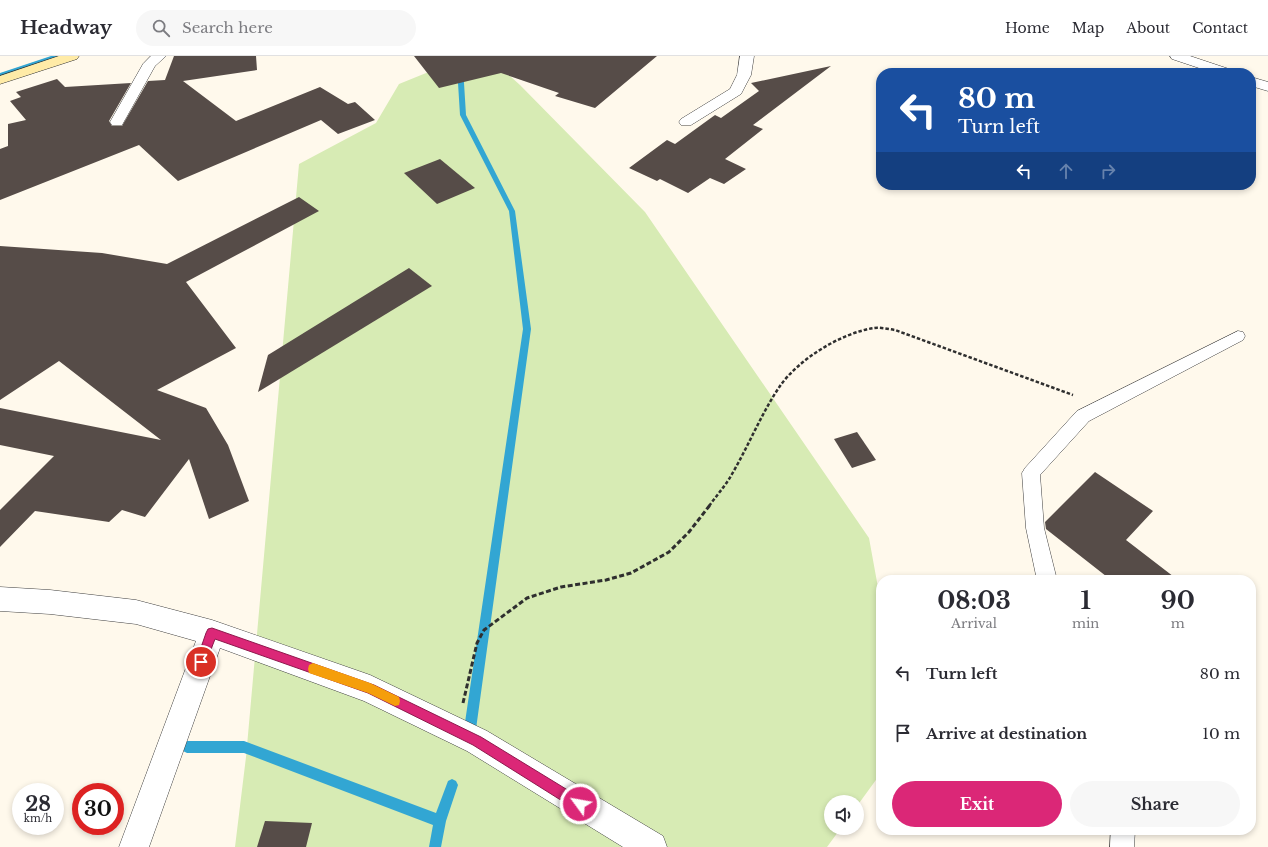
<!DOCTYPE html>
<style>
body{margin:0;font-family:"Libre Baskerville",serif;background:#f7f7f7;color:#2b2b33;height:100vh;display:flex;flex-direction:column;font-size:15px;white-space:nowrap}
*{box-sizing:border-box;margin:0}
p{font-size:13px;color:#7c7c81}
.icon{flex:none;width:22px;height:22px;fill:none;stroke:currentColor;stroke-width:2;stroke-linecap:round;stroke-linejoin:round}
.map{position:relative;flex:1;overflow:hidden}
.drawer{position:absolute;left:876px;top:519px;width:380px;height:260px;display:flex;flex-direction:column;background:#fff;border-radius:16px;box-shadow:0 2px 6px #0003}
.drawer>*{flex:none}
.guide{position:absolute;left:876px;top:12px;width:380px;height:122px;border-radius:16px;box-shadow:0 2px 6px #0003;background:#1a4fa0;color:#fff;overflow:hidden}
.buttons{position:absolute;left:824px;top:739px;display:grid;gap:8px}
.buttons a{display:grid;place-items:center;width:40px;height:40px;border-radius:50%;background:#fff;box-shadow:0 2px 6px #0003;font-size:20px}
.speed{position:absolute;left:12px;top:727px;display:flex;gap:8px;font-size:20px;font-weight:700;text-align:center}
.speed>*{display:grid;place-content:center;width:52px;height:52px;border-radius:50%;background:#fff;box-shadow:0 2px 6px #0003;line-height:1}
.speed small{font-size:10px;font-weight:400}
.speed .limit{border:6px solid #d22;background:#fff;color:#111}
.pin{position:absolute;display:grid;place-items:center;width:34px;height:34px;color:#fff;margin:-17px;border:2px solid #fff;border-radius:50%;box-shadow:0 1px 4px #0007}
.me{position:absolute;width:44px;margin:-22px;rotate:302deg;stroke-linejoin:round;filter:drop-shadow(0 0 3px #0008)}
.turn{display:flex;align-items:center;gap:14px;height:84px;padding:0 16px;font-size:18px}
.turn .icon{width:52px;height:52px;stroke-width:2.5}
.turn b{display:block;font-size:28px;line-height:34px}
.lanes{display:flex;align-items:center;height:38px;padding:0 16px;background:#0003;justify-content:center;gap:20px;direction:ltr}
.lanes .off{opacity:.35}
.eta{display:flex;justify-content:space-evenly;align-items:center;height:68px;text-align:center}
.eta b{font-size:24px;font-weight:700;line-height:28px}
.action{display:flex;gap:8px;margin-top:auto;padding:8px 16px}
.action a{flex:1;height:46px;border-radius:24px;background:#db2777;color:#fff;font-size:16px;font-weight:700;line-height:46px;text-align:center}
.action a+a{background:#f7f7f7;color:#2b2b33}
ul{padding:0;list-style:none}
li{display:flex;align-items:center;gap:12px;height:60px;padding:0 16px}
li div{flex:1}
li b{display:block;font-size:15px}
li em{font-style:normal}
header{display:flex;align-items:center;gap:24px;box-sizing:border-box;height:56px;padding:0 20px;background:#fff;border-bottom:1px solid #e1e1e2}
header strong{font-size:19px}
nav{display:flex;gap:22px;margin-inline-start:auto;font-size:14px}
.search{width:280px;height:36px;background:#f7f7f7;display:flex;align-items:center;gap:10px;box-sizing:border-box;padding:0 14px;border-radius:22px;color:#7c7c81;font-size:15px}
.map>svg:first-child{display:block}
.green{fill:#d7ebb4}
.lines{fill:none;stroke-linecap:round;stroke-linejoin:round}
.stream{fill:#32a6d3;fill-rule:evenodd}
.building{fill:#564c48}
.lane-casing{stroke:#404040;stroke-width:1}
.street-casing{stroke:#404040;stroke-width:1}
.secondary-casing{stroke:#2f2f2f;stroke-width:1}
.path-far1{stroke:#2f2f2f;stroke-width:2.5;stroke-dasharray:3.5 2;stroke-linecap:butt}
.path{stroke:#2f2f2f;stroke-width:3;stroke-dasharray:5 2.5;stroke-linecap:butt}
.lane{fill:#fff;fill-rule:evenodd}
.street{fill:#fff;fill-rule:evenodd}
.secondary{fill:#ffeba7;fill-rule:evenodd}
.route{fill:#db2777;stroke:#8e194d}
.slow{fill:#f59e0b}
</style>
<header>
<strong>Headway</strong>
<div class="search"><svg class="icon" aria-label="search" viewBox="0 0 24 24"><circle cx="10" cy="10" r="6"/><path d="M15 15l6 6"/></svg>Search here</div>
<nav><a>Home</a><a>Map</a><a>About</a><a>Contact</a></nav>
</header>
<div class="map">
<svg width="1268" height="791" viewBox="0 0 1268 791">
<rect width="100%" height="100%" fill="#fff9ec"/>
<path class="green" d="M 468,0 L 488,0 L 520,29 L 645,156 L 869,482 L 881,548 L 881,717 L 857,750 L 857,746 L 831,746 L 831,772 L 841,772 L 827,791 L 235,791 L 246,701 L 299,108 L 376,67 L 399,28 Z"/>
<g class="lines">
<g class="stream">
<path d="M 51,0 L 59,0 L 0,21 L 0,17 Z"/>
<path d="M 459,0 L 465,0 L 463,11 L 466,59 L 515,155 L 531,273 L 476,673 L 474,677 L 470,679 L 466,677 L 464,673 L 523,273 L 509,155 L 460,59 L 457,11 Z"/>
<path d="M 187,685 L 244,685 L 436,757 L 448,725 L 452,723 L 456,725 L 458,729 L 446,765 L 441,791 L 429,791 L 433,769 L 244,697 L 187,697 L 183,695 L 181,691 L 183,687 Z"/>
</g>
</g>
<g class="building">
<path d="M 174,0 L 256,0 L 257,14 L 183,25 L 236,65 L 320,31 L 348,48 L 355,46 L 375,64 L 338,78 L 321,64 L 178,125 L 139,89 L 0,144 L 0,93 L 8,90 L 8,68 L 26,64 L 10,45 L 21,41 L 16,36 L 57,23 L 65,31 L 131,27 L 109,65 L 112,70 L 122,70 L 148,25 L 165,24 Z"/>
<path d="M 414,0 L 657,0 L 595,52 L 555,40 L 559,37 L 501,17 L 439,32 Z"/>
<path d="M 831,10 L 753,69 L 763,73 L 725,103 L 746,113 L 724,128 L 710,122 L 688,137 L 660,123 L 657,125 L 629,112 L 667,84 L 675,88 L 715,59 L 721,62 L 759,35 L 751,27 Z"/>
<path d="M 440,103 L 475,132 L 437,148 L 404,117 Z"/>
<path d="M 299,141 L 319,155 L 186,226 L 236,292 L 157,334 L 206,352 L 228,389 L 249,445 L 209,463 L 189,403 L 145,461 L 122,454 L 109,466 L 35,455 L 0,491 L 0,454 L 54,400 L 0,389 L 0,352 L 161,384 L 59,305 L 0,344 L 0,190 L 102,197 L 167,208 Z"/>
<path d="M 409,212 L 432,230 L 258,336 L 268,299 Z"/>
<path d="M 857,376 L 876,404 L 852,412 L 834,383 Z"/>
<path d="M 1095,416 L 1153,455 L 1126,484 L 1178,524 L 1111,524 L 1046,473 L 1045,466 Z"/>
<path d="M 265,765 L 312,767 L 306,791 L 257,791 Z"/>
</g>
<g class="lines">
<defs>
<g id="lane">
<path d="M 1238,275 L 1243,276 L 1245,280 L 1243,284 L 1089,365 L 1040,419 L 1044,472 L 1057,524 L 1037,524 L 1026,472 L 1022,417 L 1025,412 L 1077,355 Z"/>
<path d="M 1111,774 L 1135,774 L 1134,791 L 1110,791 Z"/>
</g>
<g id="street">
<path d="M 151,0 L 166,0 L 155,10 L 122,69 L 112,69 L 110,66 L 143,8 Z"/>
<path d="M 740,0 L 754,0 L 751,19 L 741,38 L 691,69 L 681,69 L 679,66 L 681,63 L 730,33 L 737,19 Z"/>
<path d="M 1170,0 L 1190,0 L 1232,14 L 1234,17 L 1214,17 L 1172,3 Z"/>
<path d="M 1251,21 L 1268,26 L 1268,35 L 1251,30 Z"/>
<path d="M 0,531 L 50,534 L 136,544 L 212,564 L 370,619 L 487,675 L 663,780 L 667,791 L 623,791 L 467,695 L 364,645 L 220,592 L 149,791 L 119,791 L 196,585 L 136,568 L 50,558 L 0,555 Z"/>
</g>
<path id="secondary" d="M 59,0 L 79,0 L 77,3 L 0,28 L 0,20 Z"/>
</defs>
<use href="#lane" class="lane-casing"/>
<use href="#street" class="street-casing"/>
<use href="#secondary" class="secondary-casing"/>
<path class="path-far1" d="M 709,450 C 717,439 726,429 732,418 C 749,389 761,358 780,330 C 799,303 841,277 874,272 C 880,271 888,273 895,274 L 1073,339"/>
<path class="path" d="M 463,647 L 477,587 L 484,574 L 527,542 L 561,531 L 606,524 L 631,517 L 669,496 L 689,476 L 710,449"/>
<use href="#lane" class="lane"/>
<use href="#street" class="street"/>
<use href="#secondary" class="secondary"/>
</g>
<path class="route" d="M 212,572 L 374,629 L 481,681 L 584,744 L 586,748 L 584,753 L 580,755 L 575,753 L 473,689 L 368,637 L 215,583 L 205,609 L 201,611 L 197,609 L 196,606 L 206,577 L 208,573 Z"/>
<path class="slow" d="M 313,607 L 370,627 L 399,641 L 400,645 L 399,649 L 395,650 L 368,637 L 309,617 L 308,613 L 309,609 Z"/>
</svg>
<div class="buttons">
<a><svg class="icon" aria-label="sound" viewBox="0 0 24 24"><path d="M4 9h4l5-4v14l-5-4H4zM17 9q2 3 0 6"/></svg></a>
</div>
<div class="speed"><div>28<small>km/h</small></div><div class="limit">30</div></div>
<div class="pin" style="left:201px;top:606px;background:#d93025"><svg class="icon" aria-label="arrive" viewBox="0 0 24 24"><path d="M6 21V4h12l-3 4 3 4H6"/></svg></div>
<svg class="me" style="left:580px;top:748px" viewBox="-20 -20 40 40"><circle r="17" fill="#db2777" stroke="#fff" stroke-width="3"/><path d="M0-11L8 9 0 5-8 9z" fill="#fff"/></svg>
<div class="guide">
<div class="turn"><svg class="icon" aria-label="left" viewBox="0 0 24 24"><path d="M17 20v-9H6M10 6l-5 5 5 5"/></svg><div><b>80 m</b>Turn left</div></div>
<div class="lanes"><svg class="icon" aria-label="left" viewBox="0 0 24 24"><path d="M17 20v-9H6M10 6l-5 5 5 5"/></svg><svg class="icon off" aria-label="ahead" viewBox="0 0 24 24"><path d="M12 20V5M6 11l6-6 6 6"/></svg><svg class="icon off" aria-label="right" viewBox="0 0 24 24"><path d="M7 20v-9h11M14 6l5 5-5 5"/></svg></div>
</div>
<section class="drawer">
<div class="eta">
<div><b>08:03</b><p>Arrival</p></div>
<div><b>1</b><p>min</p></div>
<div><b>90</b><p>m</p></div>
</div>
<ul>
<li><svg class="icon" aria-label="left" viewBox="0 0 24 24"><path d="M17 20v-9H6M10 6l-5 5 5 5"/></svg><div><b>Turn left</b></div><em>80 m</em></li>
<li><svg class="icon" aria-label="arrive" viewBox="0 0 24 24"><path d="M6 21V4h12l-3 4 3 4H6"/></svg><div><b>Arrive at destination</b></div><em>10 m</em></li>
</ul>
<div class="action"><a>Exit</a><a>Share</a></div>
</section>
</div>
